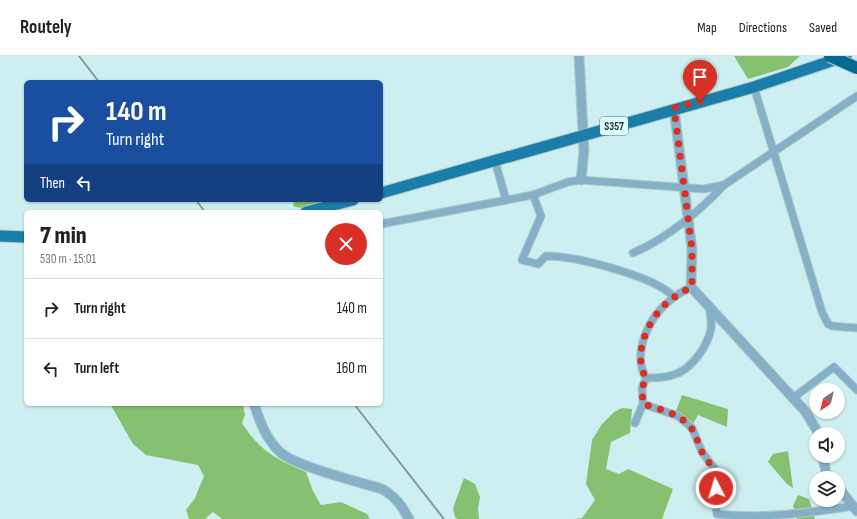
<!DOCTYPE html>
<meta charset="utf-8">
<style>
body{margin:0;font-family:"Sofia Sans Condensed",sans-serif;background:#f2f2f2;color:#222;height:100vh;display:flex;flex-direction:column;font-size:15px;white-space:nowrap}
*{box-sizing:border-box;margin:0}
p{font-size:13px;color:#767676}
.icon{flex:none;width:22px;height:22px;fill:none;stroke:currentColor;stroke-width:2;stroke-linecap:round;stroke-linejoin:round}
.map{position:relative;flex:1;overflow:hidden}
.sheet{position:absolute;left:24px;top:154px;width:359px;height:196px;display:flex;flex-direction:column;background:#fff;border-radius:6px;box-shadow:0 1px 3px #0004}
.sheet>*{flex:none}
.guide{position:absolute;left:24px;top:24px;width:359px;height:122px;border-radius:6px;box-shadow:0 1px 3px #0004;background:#1a4fa0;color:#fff;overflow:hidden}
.needle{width:26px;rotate:215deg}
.controls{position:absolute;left:809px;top:327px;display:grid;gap:8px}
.controls a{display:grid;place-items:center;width:36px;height:36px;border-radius:50%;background:#fff;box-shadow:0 1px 3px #0004;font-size:20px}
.pin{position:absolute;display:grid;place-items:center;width:34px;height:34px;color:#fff;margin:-41px -17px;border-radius:50% 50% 50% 0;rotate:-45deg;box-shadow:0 0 4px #0007}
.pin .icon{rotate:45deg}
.me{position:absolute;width:44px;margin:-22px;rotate:355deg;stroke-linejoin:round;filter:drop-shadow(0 0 3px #0008)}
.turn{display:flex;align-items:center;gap:14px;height:84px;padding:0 16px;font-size:18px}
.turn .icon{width:52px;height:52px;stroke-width:2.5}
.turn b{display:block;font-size:28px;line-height:34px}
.then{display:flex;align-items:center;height:38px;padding:0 16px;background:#0003;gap:8px;font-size:15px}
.round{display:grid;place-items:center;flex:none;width:42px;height:42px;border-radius:21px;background:#f2f2f2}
.summary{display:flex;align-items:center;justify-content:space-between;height:68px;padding:0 16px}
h1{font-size:24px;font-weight:800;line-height:30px}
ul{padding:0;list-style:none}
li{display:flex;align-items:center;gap:12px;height:60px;padding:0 16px;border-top:1px solid #e0e0e0}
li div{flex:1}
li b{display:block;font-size:15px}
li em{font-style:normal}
header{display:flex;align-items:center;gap:24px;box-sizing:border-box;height:56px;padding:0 20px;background:#fff;border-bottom:1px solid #e0e0e0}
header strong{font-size:19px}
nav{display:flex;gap:22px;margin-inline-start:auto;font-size:14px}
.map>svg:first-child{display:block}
.forest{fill:#86c171}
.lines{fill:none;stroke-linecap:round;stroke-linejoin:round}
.minor-casing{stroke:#adcacb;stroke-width:9}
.tertiary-casing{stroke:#adcacb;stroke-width:11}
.primary-casing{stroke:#adcacb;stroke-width:13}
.minor{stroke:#85b0c7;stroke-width:7}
.tertiary{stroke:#85b0c7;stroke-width:9}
.primary{stroke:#1a7ea9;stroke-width:11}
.rail{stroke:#829a9c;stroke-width:2}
.motorway-bridge-casing{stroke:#adcacb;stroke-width:14;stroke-linecap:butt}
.motorway-bridge{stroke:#026a91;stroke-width:12}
.route{stroke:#d93025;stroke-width:7;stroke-dasharray:0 12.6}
.labels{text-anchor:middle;stroke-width:4;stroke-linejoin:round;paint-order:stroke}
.shield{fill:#dbfdff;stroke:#5d7072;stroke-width:1}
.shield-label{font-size:11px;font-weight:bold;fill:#273435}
</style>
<header>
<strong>Routely</strong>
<nav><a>Map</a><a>Directions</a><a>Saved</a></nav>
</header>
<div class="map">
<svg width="857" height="463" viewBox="0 0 857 463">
<rect width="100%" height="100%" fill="#ceeff1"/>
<g class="forest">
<path d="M 734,0 L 800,0 L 788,11 L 748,23 Z"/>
<path d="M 294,144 L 321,144 C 314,152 302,154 293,150 Z"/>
<path d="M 682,339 L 728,353 L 727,371 L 698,359 L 693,368 L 675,358 Z"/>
<path d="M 110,348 L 243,348 L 245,359 L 242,367 C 259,394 277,404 306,416 L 313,435 L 321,449 L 341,446 L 367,458 L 370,463 L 222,463 L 213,456 L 205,463 L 189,463 L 186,454 L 195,442 L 204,420 L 198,409 L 146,399 L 133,388 Z"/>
<path d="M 622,352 L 632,353 L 630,377 L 611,386 L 606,413 L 619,418 L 628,413 L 673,433 L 662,463 L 574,463 L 582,462 L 595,444 L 586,428 L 592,384 L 602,368 L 614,356 Z"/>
<path d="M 788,395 L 793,432 L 787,428 L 768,406 L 773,398 Z"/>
<path d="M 464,422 L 475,428 L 480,441 L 478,452 L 479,463 L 458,463 L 455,461 L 453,452 Z"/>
<path d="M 798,439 L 809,443 L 815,463 L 797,463 L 793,450 Z"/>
</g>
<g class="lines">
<defs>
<g id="minor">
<path d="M 754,31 L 822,256 L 828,268 L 832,270 L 857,272"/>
<path d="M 495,105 L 506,144"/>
<path d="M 533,139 L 541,160 L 522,204 L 538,208 L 546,200 C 575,200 655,220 674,241"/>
<path d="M 381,168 L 533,139 L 568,126 L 581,124 L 704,133 L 724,129 L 857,40"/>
<path d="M 633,197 C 666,183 700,155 724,129"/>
<path d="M 646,322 C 632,298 648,263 668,246 C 675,240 683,235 691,231"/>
<path d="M 793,342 L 834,311 L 857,334"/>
<path d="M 643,348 L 678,360 L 692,372 L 702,396 L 714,412 L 717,420 L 715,444 L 717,458 C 761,463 810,457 854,450"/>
<path d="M 635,367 L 643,348 L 642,332 L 646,322 C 655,322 664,322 673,319 C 691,314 707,291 711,273 C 712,266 710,256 709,249"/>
</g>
<g id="tertiary">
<path d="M 579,0 L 584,95 L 581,124"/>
<path d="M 674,53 L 692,193 L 691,231 L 805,355 L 819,378"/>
<path d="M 254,348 C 260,366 266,383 280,396 C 294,410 360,426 382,433 C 395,440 402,450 409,463"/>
<path d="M 823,400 L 826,417 L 830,422"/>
<path d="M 838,431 L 857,455"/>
</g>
<g id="primary">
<path d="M 381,137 L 754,31 L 846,0"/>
<path d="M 306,156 L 353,144"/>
<path d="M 0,180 L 26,181"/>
</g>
</defs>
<use href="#minor" class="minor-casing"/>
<use href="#tertiary" class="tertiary-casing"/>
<use href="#primary" class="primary-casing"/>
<use href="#minor" class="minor"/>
<use href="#tertiary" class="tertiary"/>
<use href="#primary" class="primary"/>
<g class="rail">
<path d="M 79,0 L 99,26"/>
<path d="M 196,144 L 205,156"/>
<path d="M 354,348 L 444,463"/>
</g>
<defs>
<path id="motorway-bridge" d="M 830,0 L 857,12"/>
</defs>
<use href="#motorway-bridge" class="motorway-bridge-casing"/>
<use href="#motorway-bridge" class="motorway-bridge"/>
</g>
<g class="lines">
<path class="route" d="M 700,45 L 674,52 L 692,193 L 692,231 C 683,235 675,240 668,246 C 648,263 632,298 646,322 L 642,332 L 643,348 C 660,353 682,358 692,373 C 697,380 698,389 702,396 C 711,412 718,412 716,432"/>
</g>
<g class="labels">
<rect class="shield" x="600" y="61" width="28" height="18" rx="3"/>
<g class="shield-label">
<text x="614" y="74">S357</text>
</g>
</g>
</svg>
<div class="controls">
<a><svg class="needle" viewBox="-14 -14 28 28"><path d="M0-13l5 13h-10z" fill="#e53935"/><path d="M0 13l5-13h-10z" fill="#767676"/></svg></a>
<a><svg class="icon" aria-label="sound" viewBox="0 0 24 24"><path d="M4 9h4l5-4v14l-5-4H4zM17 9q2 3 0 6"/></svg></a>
<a><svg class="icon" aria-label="layers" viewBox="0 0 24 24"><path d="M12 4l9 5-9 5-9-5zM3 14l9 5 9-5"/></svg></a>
</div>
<div class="pin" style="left:700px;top:45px;background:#d93025"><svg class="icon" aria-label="arrive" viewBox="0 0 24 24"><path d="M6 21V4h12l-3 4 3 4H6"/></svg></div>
<svg class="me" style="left:716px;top:432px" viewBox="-20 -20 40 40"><circle r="17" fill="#d93025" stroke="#fff" stroke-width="3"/><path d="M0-11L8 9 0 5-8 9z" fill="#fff"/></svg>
<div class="guide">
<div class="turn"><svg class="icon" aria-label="right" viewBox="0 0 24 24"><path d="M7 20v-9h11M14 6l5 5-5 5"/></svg><div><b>140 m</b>Turn right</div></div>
<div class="then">Then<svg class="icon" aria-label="left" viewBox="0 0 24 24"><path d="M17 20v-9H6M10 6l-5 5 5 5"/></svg></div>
</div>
<section class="sheet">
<div class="summary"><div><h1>7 min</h1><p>530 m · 15:01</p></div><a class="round" style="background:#d93025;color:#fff"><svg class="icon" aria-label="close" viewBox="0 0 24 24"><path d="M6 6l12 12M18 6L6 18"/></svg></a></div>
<ul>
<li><svg class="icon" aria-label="right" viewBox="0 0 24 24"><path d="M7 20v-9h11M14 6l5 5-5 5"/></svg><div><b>Turn right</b></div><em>140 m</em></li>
<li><svg class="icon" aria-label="left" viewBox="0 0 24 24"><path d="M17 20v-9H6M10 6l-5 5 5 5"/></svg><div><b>Turn left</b></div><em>160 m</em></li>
</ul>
</section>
</div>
